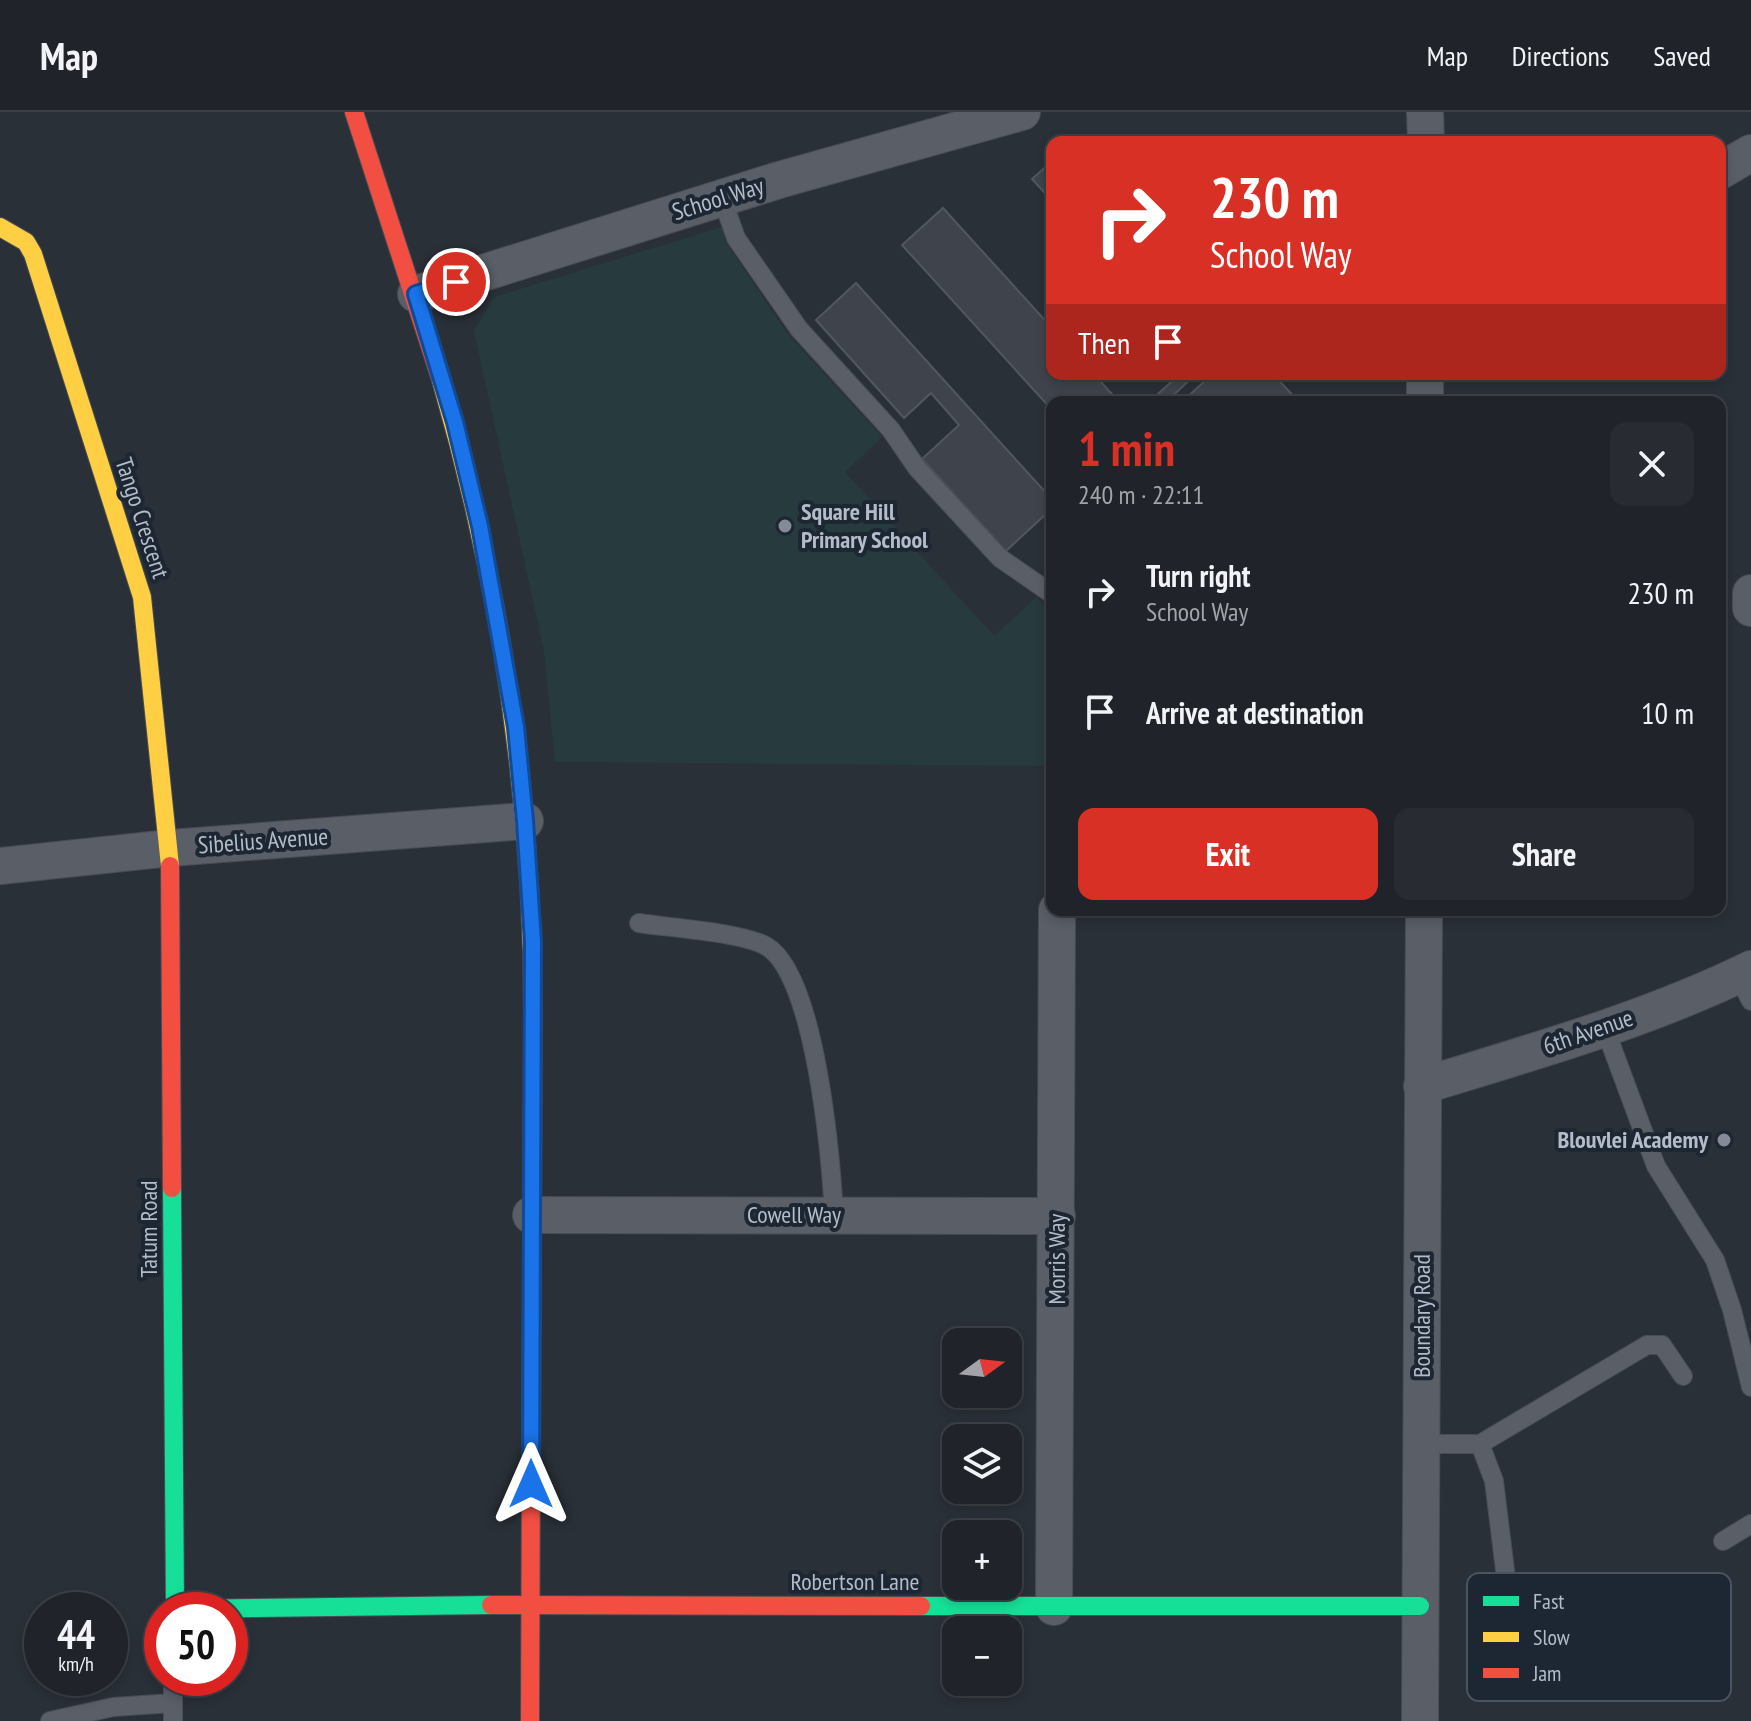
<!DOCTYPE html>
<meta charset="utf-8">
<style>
body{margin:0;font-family:"PT Sans Narrow",sans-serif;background:#282c32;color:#f1f3f6;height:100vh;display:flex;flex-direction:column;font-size:30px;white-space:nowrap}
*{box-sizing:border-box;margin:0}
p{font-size:26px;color:#a2a4a8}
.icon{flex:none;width:44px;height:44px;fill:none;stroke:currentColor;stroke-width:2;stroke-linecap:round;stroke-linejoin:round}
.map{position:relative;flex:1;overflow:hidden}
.sheet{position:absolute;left:1046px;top:284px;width:680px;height:520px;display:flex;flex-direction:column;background:#20242a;border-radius:16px;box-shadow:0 4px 12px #0003,0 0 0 2px #3d4147}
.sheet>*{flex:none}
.top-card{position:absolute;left:1046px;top:24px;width:680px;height:244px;border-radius:16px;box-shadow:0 4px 12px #0003,0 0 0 2px #3d4147;background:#d93025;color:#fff;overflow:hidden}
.needle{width:52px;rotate:75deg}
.tools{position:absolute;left:942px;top:1216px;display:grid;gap:16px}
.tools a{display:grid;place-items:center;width:80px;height:80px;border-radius:16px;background:#20242a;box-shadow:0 4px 12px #0003,0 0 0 2px #3d4147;font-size:40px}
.speed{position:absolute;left:24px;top:1480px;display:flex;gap:16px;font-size:40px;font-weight:700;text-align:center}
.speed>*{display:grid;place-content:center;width:104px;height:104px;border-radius:50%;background:#20242a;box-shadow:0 4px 12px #0003,0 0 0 2px #3d4147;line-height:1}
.speed small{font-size:20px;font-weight:400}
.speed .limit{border:12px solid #d22;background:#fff;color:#111}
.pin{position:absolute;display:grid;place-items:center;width:68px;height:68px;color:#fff;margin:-34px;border:4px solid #fff;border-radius:50%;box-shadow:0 2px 8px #0007}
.me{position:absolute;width:88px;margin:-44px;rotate:0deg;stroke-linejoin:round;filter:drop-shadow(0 0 6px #0008)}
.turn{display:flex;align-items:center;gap:28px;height:168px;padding:0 32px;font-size:36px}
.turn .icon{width:104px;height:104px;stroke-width:2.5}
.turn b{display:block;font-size:56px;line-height:68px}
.then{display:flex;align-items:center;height:76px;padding:0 32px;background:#0003;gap:16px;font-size:30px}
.round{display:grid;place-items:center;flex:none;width:84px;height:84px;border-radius:16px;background:#282c32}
.head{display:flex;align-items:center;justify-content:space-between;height:136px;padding:0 32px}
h1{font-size:48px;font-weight:800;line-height:60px;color:#d93025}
.primary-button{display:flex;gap:16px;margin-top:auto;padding:16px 32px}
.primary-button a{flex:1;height:92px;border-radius:16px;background:#d93025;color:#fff;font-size:32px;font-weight:800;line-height:92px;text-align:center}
.primary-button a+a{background:#282c32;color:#f1f3f6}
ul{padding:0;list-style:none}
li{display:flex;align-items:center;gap:24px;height:120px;padding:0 32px}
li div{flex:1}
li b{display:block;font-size:30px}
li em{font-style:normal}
header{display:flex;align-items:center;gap:48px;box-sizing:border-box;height:112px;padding:0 40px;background:#20242a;border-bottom:2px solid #3d4147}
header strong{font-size:38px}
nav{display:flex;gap:44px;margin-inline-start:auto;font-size:28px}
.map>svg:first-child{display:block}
.green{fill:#273a3e}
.building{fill:#3f444c;stroke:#52575f;stroke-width:2}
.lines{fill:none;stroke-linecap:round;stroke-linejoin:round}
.lane-casing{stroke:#484c55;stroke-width:20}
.street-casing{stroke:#484c55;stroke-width:38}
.fast-casing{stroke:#484c55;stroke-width:20}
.slow-casing{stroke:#484c55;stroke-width:20}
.jam-casing{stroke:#484c55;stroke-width:20}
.lane{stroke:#5a5e66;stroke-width:18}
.street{stroke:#5a5e66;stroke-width:36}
.fast{stroke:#16e098;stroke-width:18}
.slow{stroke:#ffcf43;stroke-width:18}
.jam{stroke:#f24e42;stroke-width:18}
.route-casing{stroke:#114b97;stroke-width:20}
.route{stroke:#1a73e8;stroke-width:14}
.poi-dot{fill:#848b96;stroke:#1d2633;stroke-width:3}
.labels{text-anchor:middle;stroke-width:8;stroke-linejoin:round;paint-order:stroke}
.street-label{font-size:24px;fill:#b4bcc9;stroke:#1d2633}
.poi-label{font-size:24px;font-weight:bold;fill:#b4bcc9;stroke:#1d2633;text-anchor:start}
.key{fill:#1d2633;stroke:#4a5360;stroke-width:2}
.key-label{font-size:22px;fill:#b4bcc9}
</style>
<header>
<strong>Map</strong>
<nav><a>Map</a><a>Directions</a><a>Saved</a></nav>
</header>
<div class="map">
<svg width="1751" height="1609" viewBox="0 0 1751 1609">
<rect width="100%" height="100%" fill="#2a3038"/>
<path class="green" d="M 722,115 L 727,132 L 787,221 L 882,325 L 845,360 L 994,524 L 1037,485 L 1052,502 L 1052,654 L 555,650 L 544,539 L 474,219 L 494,185 Z"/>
<g class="building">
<path d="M 1052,49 L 1052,89 L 1032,67 Z"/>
<path d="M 943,96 L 1052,216 L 1052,262 L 1094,262 L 1119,290 L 1052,290 L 1052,298 L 902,133 Z"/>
<path d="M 856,171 L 1047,382 L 1052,378 L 1052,409 L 1046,402 L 1006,439 L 922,347 L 959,313 L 931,281 L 904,306 L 816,208 Z"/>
<path d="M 1180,262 L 1196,262 L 1166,290 L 1149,290 Z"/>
<path d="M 1205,262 L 1273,262 L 1299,290 L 1182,290 L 1208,266 Z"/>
</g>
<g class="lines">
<defs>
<g id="lane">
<path d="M 722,86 L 736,126 L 799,217 L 891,318 L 917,356 L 1000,446 L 1052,482"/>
<path d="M 639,811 C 671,816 740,820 766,834 C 816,862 831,1049 834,1103"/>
<path d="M 1738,864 L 1751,889"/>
<path d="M 1604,914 L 1656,1054 L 1715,1148 L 1732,1198 L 1751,1275"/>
<path d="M 1422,1332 L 1480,1332"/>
<path d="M 1723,1429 L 1751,1412"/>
<path d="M 1512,1515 L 1494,1369 L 1480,1332 L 1647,1233 L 1662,1233 L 1683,1264"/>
<path d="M 50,1609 L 113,1595 L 173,1591"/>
<path d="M 173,1609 L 173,1566"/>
</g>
<g id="street">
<path d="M 1425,0 L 1426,30"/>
<path d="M 1720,59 L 1751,41"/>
<path d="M 416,182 L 779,68 L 1022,0"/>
<path d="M 1425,290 L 1425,262"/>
<path d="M 1751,481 L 1751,496"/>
<path d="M 0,754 L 170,736 L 525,709"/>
<path d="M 1422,974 C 1532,940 1647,908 1751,857"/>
<path d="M 531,1103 L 1057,1104"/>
<path d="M 1054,1495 L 1057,798"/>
<path d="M 1420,1609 L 1424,798"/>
</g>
<g id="fast">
<path d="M 172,1076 L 175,1497 L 491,1493"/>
<path d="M 531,1346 L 533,914"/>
<path d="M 921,1494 L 1420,1494"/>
</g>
<g id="slow">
<path d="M 0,115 L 26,130 L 33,142 L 142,485 L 170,754"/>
<path d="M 441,268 C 502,479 534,695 533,914"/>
</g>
<g id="jam">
<path d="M 354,0 L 441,268"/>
<path d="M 170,754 L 172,1076"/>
<path d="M 491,1493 L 921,1494"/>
<path d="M 530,1609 L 531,1346"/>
</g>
</defs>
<use href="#lane" class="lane-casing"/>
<use href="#street" class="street-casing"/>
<use href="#fast" class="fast-casing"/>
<use href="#slow" class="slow-casing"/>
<use href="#jam" class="jam-casing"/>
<use href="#lane" class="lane"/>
<use href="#street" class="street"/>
<use href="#fast" class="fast"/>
<use href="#slow" class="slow"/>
<use href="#jam" class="jam"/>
</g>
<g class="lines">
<defs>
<path id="route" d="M 456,170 L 416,182 L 455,310 L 480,414 L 516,615 L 525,709 L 533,830 L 531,1372"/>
</defs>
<use href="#route" class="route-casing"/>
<use href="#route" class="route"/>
</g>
<g class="poi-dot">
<circle cx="785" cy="414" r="8"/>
<circle cx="1724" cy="1028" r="8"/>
</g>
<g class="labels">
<g class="street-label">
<text transform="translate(718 87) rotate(-17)" y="8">School Way</text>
<text transform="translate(142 406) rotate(72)" y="8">Tango Crescent</text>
<text transform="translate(263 729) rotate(-4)" y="8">Sibelius Avenue</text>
<text transform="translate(1588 920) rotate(-19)" y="8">6th Avenue</text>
<text x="794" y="1111">Cowell Way</text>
<text transform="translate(149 1117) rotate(-90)" y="8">Tatum Road</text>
<text transform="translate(1057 1147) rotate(-90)" y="8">Morris Way</text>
<text transform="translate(1422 1204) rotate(-90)" y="8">Boundary Road</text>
<text x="855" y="1478">Robertson Lane</text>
</g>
<g class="poi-label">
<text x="801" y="408">Square Hill<tspan x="801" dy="28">Primary School</tspan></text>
<text x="1708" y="1036" text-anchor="end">Blouvlei Academy</text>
</g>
</g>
<rect x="1467" y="1461" width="264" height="128" rx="12" class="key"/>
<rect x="1483" y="1484" width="36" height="10" fill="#16e098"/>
<rect x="1483" y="1520" width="36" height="10" fill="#ffcf43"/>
<rect x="1483" y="1556" width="36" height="10" fill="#f24e42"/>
<g class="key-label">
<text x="1533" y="1497">Fast</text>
<text x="1533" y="1533">Slow</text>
<text x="1533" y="1569">Jam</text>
</g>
</svg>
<div class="tools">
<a><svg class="needle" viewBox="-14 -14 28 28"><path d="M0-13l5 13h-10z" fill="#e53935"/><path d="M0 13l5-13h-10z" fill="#a2a4a8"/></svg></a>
<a><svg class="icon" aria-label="layers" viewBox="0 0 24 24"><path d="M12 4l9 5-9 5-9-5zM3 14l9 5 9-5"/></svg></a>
<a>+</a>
<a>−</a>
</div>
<div class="speed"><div>44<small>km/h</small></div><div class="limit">50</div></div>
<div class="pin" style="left:456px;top:170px;background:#d93025"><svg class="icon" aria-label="arrive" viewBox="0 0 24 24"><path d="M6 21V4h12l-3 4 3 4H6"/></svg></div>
<svg class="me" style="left:531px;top:1372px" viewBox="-20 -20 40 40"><path d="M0-17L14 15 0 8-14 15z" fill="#1a73e8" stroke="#fff" stroke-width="4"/></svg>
<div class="top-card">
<div class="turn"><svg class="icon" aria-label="right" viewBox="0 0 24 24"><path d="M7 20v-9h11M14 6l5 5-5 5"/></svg><div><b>230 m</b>School Way</div></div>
<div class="then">Then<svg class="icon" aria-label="arrive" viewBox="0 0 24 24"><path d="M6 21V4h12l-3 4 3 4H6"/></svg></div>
</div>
<section class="sheet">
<div class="head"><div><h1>1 min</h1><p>240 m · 22:11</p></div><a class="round"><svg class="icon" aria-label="close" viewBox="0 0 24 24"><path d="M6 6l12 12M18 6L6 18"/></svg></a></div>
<ul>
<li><svg class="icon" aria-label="right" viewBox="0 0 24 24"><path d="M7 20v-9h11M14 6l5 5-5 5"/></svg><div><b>Turn right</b><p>School Way</p></div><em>230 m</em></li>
<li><svg class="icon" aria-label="arrive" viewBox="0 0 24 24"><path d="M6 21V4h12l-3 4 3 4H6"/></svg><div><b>Arrive at destination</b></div><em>10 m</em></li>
</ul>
<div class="primary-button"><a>Exit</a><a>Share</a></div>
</section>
</div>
